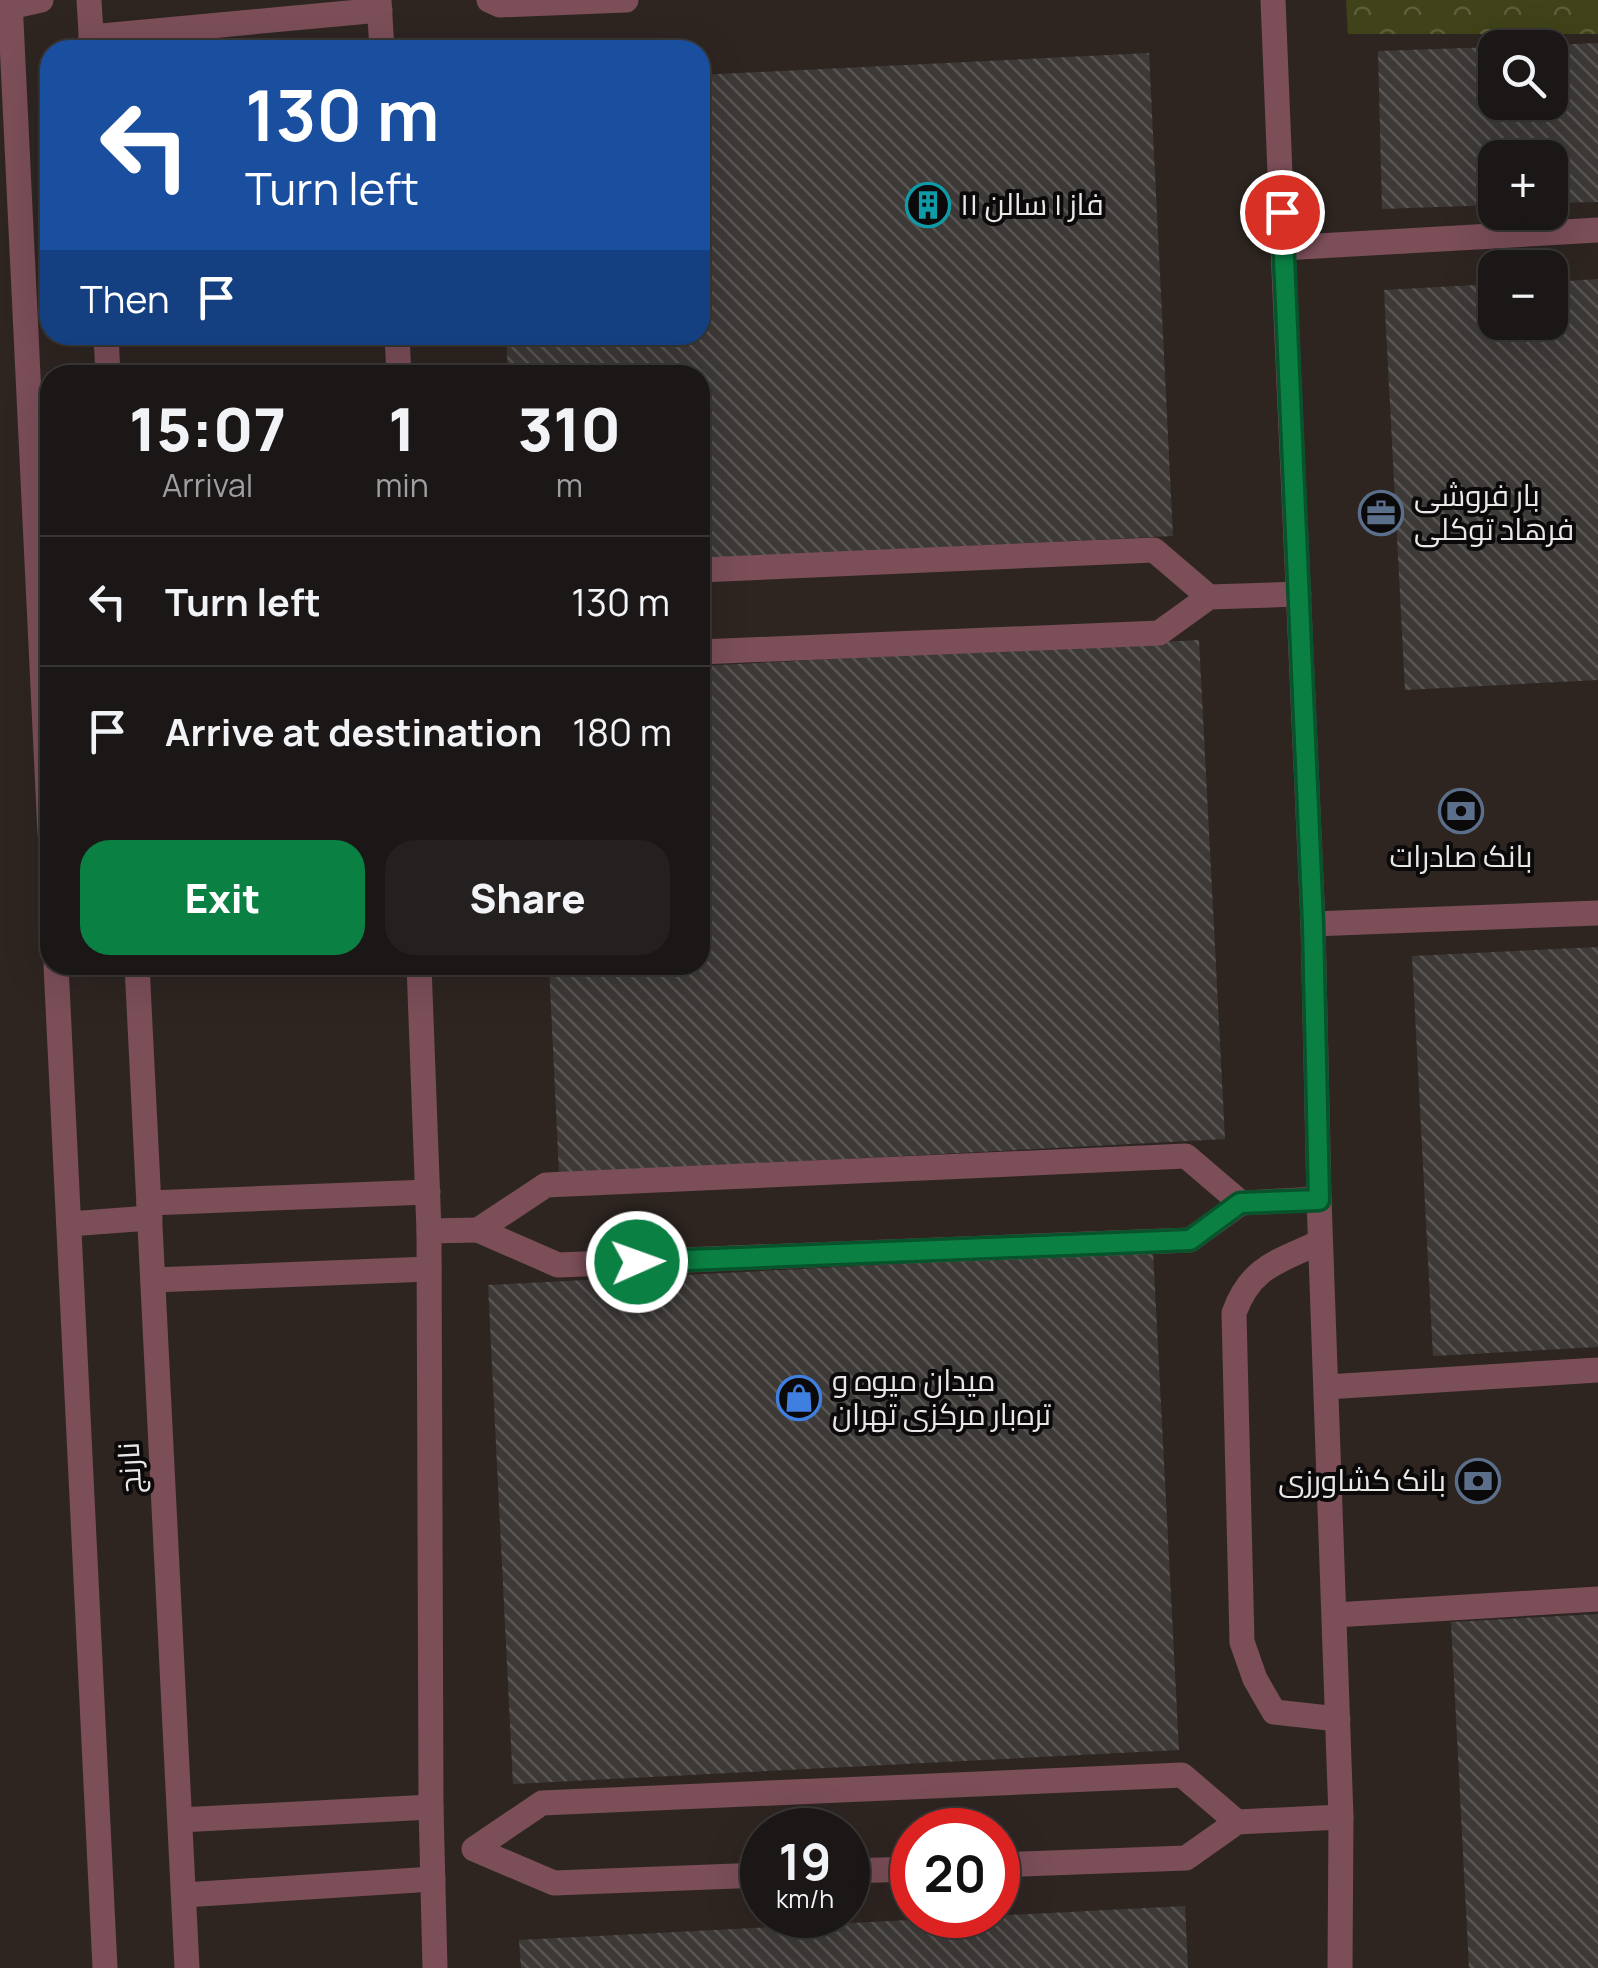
<!DOCTYPE html>
<meta charset="utf-8">
<style>
body{margin:0;font-family:Manrope,Cairo,sans-serif;background:#23201f;color:#f1f3f6;height:100vh;display:flex;flex-direction:column;font-size:38px;white-space:nowrap}
*{box-sizing:border-box;margin:0}
p{font-size:32px;color:#9f9fa1}
.icon{flex:none;width:55px;height:55px;fill:none;stroke:currentColor;stroke-width:2;stroke-linecap:round;stroke-linejoin:round}
.map{position:relative;flex:1;overflow:hidden}
.panel{position:absolute;left:40px;top:365px;width:670px;height:610px;display:flex;flex-direction:column;background:#1a1716;border-radius:30px;box-shadow:0 10px 40px #0002,0 0 0 2px #383635}
.panel>*{flex:none}
.guide{position:absolute;left:40px;top:40px;width:670px;height:305px;border-radius:30px;box-shadow:0 10px 40px #0002,0 0 0 2px #383635;background:#1a4fa0;color:#fff;overflow:hidden}
.tools{position:absolute;left:1478px;top:30px;display:grid;gap:20px}
.tools a{display:grid;place-items:center;width:90px;height:90px;border-radius:20px;background:#1a1716;box-shadow:0 10px 40px #0002,0 0 0 2px #383635;font-size:50px}
.speed{position:absolute;left:740px;top:1808px;display:flex;gap:20px;font-size:50px;font-weight:700;text-align:center}
.speed>*{display:grid;place-content:center;width:130px;height:130px;border-radius:50%;background:#1a1716;box-shadow:0 10px 40px #0002,0 0 0 2px #383635;line-height:1}
.speed small{font-size:25px;font-weight:400}
.speed .limit{border:15px solid #d22;background:#fff;color:#111}
.pin{position:absolute;display:grid;place-items:center;width:85px;height:85px;color:#fff;margin:-42px;border:5px solid #fff;border-radius:50%;box-shadow:0 2px 10px #0007}
.me{position:absolute;width:110px;margin:-55px;rotate:88deg;stroke-linejoin:round;filter:drop-shadow(0 0 8px #0008)}
.turn{display:flex;align-items:center;gap:35px;height:210px;padding:0 40px;font-size:45px}
.turn .icon{width:130px;height:130px;stroke-width:2.5}
.turn b{display:block;font-size:70px;line-height:85px}
.then{display:flex;align-items:center;height:95px;padding:0 40px;background:#0003;gap:20px;font-size:38px}
.eta{display:flex;justify-content:space-evenly;align-items:center;height:170px;text-align:center}
.eta b{font-size:60px;font-weight:800;line-height:70px}
.cta{display:flex;gap:20px;margin-top:auto;padding:20px 40px}
.cta a{flex:1;height:115px;border-radius:30px;background:#0b8043;color:#fff;font-size:40px;font-weight:800;line-height:115px;text-align:center}
.cta a+a{background:#23201f;color:#f1f3f6}
ul{padding:0;list-style:none}
li{display:flex;align-items:center;gap:30px;height:130px;padding:0 40px;border-top:2px solid #383635}
li div{flex:1}
li b{display:block;font-size:38px}
li em{font-style:normal}
.map>svg:first-child{display:block}
.built{fill:#2e2521;fill-rule:evenodd}
.park{fill:url(#park-crowns)}
.building{fill:url(#building-back-hatch)}
.lines{fill:none;stroke-linecap:round;stroke-linejoin:round}
.minor{stroke:#7b4e58;stroke-width:25}
.route-casing{stroke:#07532c;stroke-width:25}
.route{stroke:#0b8043;stroke-width:18}
.labels{text-anchor:middle;stroke-width:8;stroke-linejoin:round;paint-order:stroke}
.poi-label{font-size:30px;fill:#eae8e7;stroke:#0b0909;text-anchor:start}
.street-label{font-size:30px;fill:#eae8e7;stroke:#0b0909}
</style>
<div class="map">
<svg width="1598" height="1968" viewBox="0 0 1598 1968">
<defs>
<pattern id="park-crowns" width="20" height="18" patternUnits="userSpaceOnUse" patternTransform="scale(2.5)"><rect width="20" height="18" fill="#404219"/><path d="M2 6a3 3 0 1 1 6 0M12 15a3 3 0 1 1 6 0" fill="none" stroke="#5c5d3a"/></pattern>
<pattern id="building-back-hatch" width="6" height="6" patternUnits="userSpaceOnUse" patternTransform="scale(2.5)"><rect width="6" height="6" fill="#3d3937"/><path d="M-1 5l2 2M0 0l6 6M5-1l2 2" fill="none" stroke="#595654"/></pattern>
</defs>
<rect width="100%" height="100%" fill="#221f1e"/>
<path class="built" d="M 0,0 L 1598,0 L 1598,1968 L 0,1968 ZM 1495,48 L 1550,48 L 1550,102 L 1495,102 ZM 50,50 L 700,50 L 700,335 L 50,335 ZM 1495,158 L 1550,158 L 1550,212 L 1495,212 ZM 1495,268 L 1550,268 L 1550,322 L 1495,322 ZM 50,375 L 700,375 L 700,965 L 50,965 ZM 762,1830 L 848,1830 L 848,1915 L 762,1915 ZM 912,1830 L 998,1830 L 998,1915 L 912,1915 Z"/>
<path class="park" d="M 1346,0 L 1598,0 L 1598,34 L 1348,34 Z"/>
<g class="building">
<path d="M 1598,43 L 1598,202 L 1550,203 L 1550,158 L 1495,158 L 1495,205 L 1382,209 L 1378,51 L 1495,47 L 1495,102 L 1550,102 L 1550,45 Z"/>
<path d="M 1149,53 L 1173,536 L 700,559 L 700,375 L 508,375 L 506,335 L 700,335 L 700,75 Z"/>
<path d="M 1598,279 L 1598,680 L 1405,690 L 1384,290 L 1495,284 L 1495,322 L 1550,322 L 1550,282 Z"/>
<path d="M 1199,640 L 1225,1139 L 559,1174 L 549,965 L 700,965 L 700,666 Z"/>
<path d="M 1598,947 L 1598,1347 L 1433,1356 L 1412,956 Z"/>
<path d="M 1153,1251 L 1179,1750 L 513,1784 L 488,1285 Z"/>
<path d="M 1598,1614 L 1598,1968 L 1469,1968 L 1451,1622 Z"/>
<path d="M 1185,1906 L 1188,1968 L 521,1968 L 519,1940 Z"/>
</g>
<g class="lines">
<g class="minor">
<path d="M 10,0 L 50,833"/>
<path d="M 89,0 L 92,50"/>
<path d="M 379,0 L 382,50"/>
<path d="M 489,0 L 500,5 L 626,0"/>
<path d="M 1273,0 L 1283,248 L 1598,230"/>
<path d="M 10,7 L 41,0"/>
<path d="M 91,37 L 380,10"/>
<path d="M 1283,248 L 1313,924 L 1319,1199 L 1341,1817 L 1340,1968"/>
<path d="M 106,335 L 108,375"/>
<path d="M 397,335 L 399,375"/>
<path d="M 700,570 L 1154,550 L 1209,597"/>
<path d="M 700,652 L 1159,633 L 1209,597 L 1299,594"/>
<path d="M 1313,924 L 1598,913"/>
<path d="M 56,965 L 105,1968"/>
<path d="M 137,965 L 187,1968"/>
<path d="M 419,965 L 429,1231 L 431,1807 L 435,1968"/>
<path d="M 149,1203 L 428,1192"/>
<path d="M 1241,1203 L 1186,1156 L 546,1185 L 478,1230 L 558,1265 L 1190,1240 L 1241,1203 L 1319,1199"/>
<path d="M 69,1224 L 150,1218"/>
<path d="M 429,1231 L 478,1230"/>
<path d="M 1320,1242 C 1278,1262 1251,1266 1234,1313 L 1242,1642 L 1255,1679 L 1274,1712 L 1338,1719"/>
<path d="M 153,1280 L 429,1269"/>
<path d="M 1327,1387 L 1598,1370"/>
<path d="M 1335,1615 L 1598,1599"/>
<path d="M 180,1820 L 431,1807"/>
<path d="M 998,1865 L 1186,1858 L 1237,1822 L 1341,1817"/>
<path d="M 848,1871 L 912,1869"/>
<path d="M 762,1875 L 554,1883 L 474,1849 L 542,1803 L 1182,1775 L 1237,1822"/>
<path d="M 184,1895 L 433,1879"/>
</g>
</g>
<g class="lines">
<defs>
<path id="route" d="M 637,1262 L 1190,1240 L 1240,1203 L 1319,1200 L 1313,924 L 1282,212"/>
</defs>
<use href="#route" class="route-casing"/>
<use href="#route" class="route"/>
</g>
<defs>
<symbol id="building-ring" viewBox="-11 -11 22 22"><circle r="9.5" fill="#0b0909" stroke="#0f9aa8" stroke-width="1.5"/><path d="M-4-6H4V6H1V3H-1V6H-4ZM-2.5-4.3h1.7v1.8h-1.7ZM.8-4.3h1.7v1.8H.8ZM-2.5-1h1.7V.8h-1.7ZM.8-1h1.7V.8H.8Z" fill="#0f9aa8"/></symbol>
<symbol id="office-ring" viewBox="-11 -11 22 22"><circle r="9.5" fill="#0b0909" stroke="#5c6f8a" stroke-width="1.5"/><path d="M-6-3h4V-5.5h4V-3h4V5H-6ZM-1-4.5V-3h2v-1.5ZM-6 0V1H6V0Z" fill="#5c6f8a"/></symbol>
<symbol id="bank-ring" viewBox="-11 -11 22 22"><circle r="9.5" fill="#0b0909" stroke="#5c6f8a" stroke-width="1.5"/><path d="M-6-4H6V4H-6ZM0-2.3a2.3 2.3 0 1 0 0 4.6a2.3 2.3 0 1 0 0-4.6Z" fill="#5c6f8a"/></symbol>
<symbol id="shop-ring" viewBox="-11 -11 22 22"><circle r="9.5" fill="#0b0909" stroke="#3f7fe0" stroke-width="1.5"/><path d="M-5-2.5h2.3a2.7 3.5 0 0 1 5.4 0H5L5.5 6h-11ZM-1.5-2.5h3a1.5 2.3 0 0 0-3 0Z" fill="#3f7fe0"/></symbol>
</defs>
<g fill-rule="evenodd">
<use href="#building-ring" x="903" y="180" width="50" height="50"/>
<use href="#office-ring" x="1356" y="488" width="50" height="50"/>
<use href="#bank-ring" x="1436" y="786" width="50" height="50"/>
<use href="#shop-ring" x="774" y="1373" width="50" height="50"/>
<use href="#bank-ring" x="1453" y="1456" width="50" height="50"/>
</g>
<g class="labels">
<g class="poi-label">
<text x="960" y="215">فاز ۱ سالن ۱۱</text>
<text x="1414" y="506">بار فروشی<tspan x="1414" dy="34">فرهاد توکلی</tspan></text>
<text x="1461" y="867" text-anchor="middle">بانک صادرات</text>
<text x="832" y="1391">میدان میوه و<tspan x="832" dy="34">تره‌بار مرکزی تهران</tspan></text>
<text x="1446" y="1491" text-anchor="end">بانک کشاورزی</text>
</g>
<g class="street-label">
<text transform="translate(130 1468) rotate(-93)" y="10">نارنج</text>
</g>
</g>
</svg>
<div class="tools">
<a><svg class="icon" aria-label="search" viewBox="0 0 24 24"><circle cx="10" cy="10" r="6"/><path d="M15 15l6 6"/></svg></a>
<a>+</a>
<a>−</a>
</div>
<div class="speed"><div>19<small>km/h</small></div><div class="limit">20</div></div>
<div class="pin" style="left:1282px;top:212px;background:#d93025"><svg class="icon" aria-label="arrive" viewBox="0 0 24 24"><path d="M6 21V4h12l-3 4 3 4H6"/></svg></div>
<svg class="me" style="left:637px;top:1262px" viewBox="-20 -20 40 40"><circle r="17" fill="#0b8043" stroke="#fff" stroke-width="3"/><path d="M0-11L8 9 0 5-8 9z" fill="#fff"/></svg>
<div class="guide">
<div class="turn"><svg class="icon" aria-label="left" viewBox="0 0 24 24"><path d="M17 20v-9H6M10 6l-5 5 5 5"/></svg><div><b>130 m</b>Turn left</div></div>
<div class="then">Then<svg class="icon" aria-label="arrive" viewBox="0 0 24 24"><path d="M6 21V4h12l-3 4 3 4H6"/></svg></div>
</div>
<section class="panel">
<div class="eta">
<div><b>15:07</b><p>Arrival</p></div>
<div><b>1</b><p>min</p></div>
<div><b>310</b><p>m</p></div>
</div>
<ul>
<li><svg class="icon" aria-label="left" viewBox="0 0 24 24"><path d="M17 20v-9H6M10 6l-5 5 5 5"/></svg><div><b>Turn left</b></div><em>130 m</em></li>
<li><svg class="icon" aria-label="arrive" viewBox="0 0 24 24"><path d="M6 21V4h12l-3 4 3 4H6"/></svg><div><b>Arrive at destination</b></div><em>180 m</em></li>
</ul>
<div class="cta"><a>Exit</a><a>Share</a></div>
</section>
</div>
